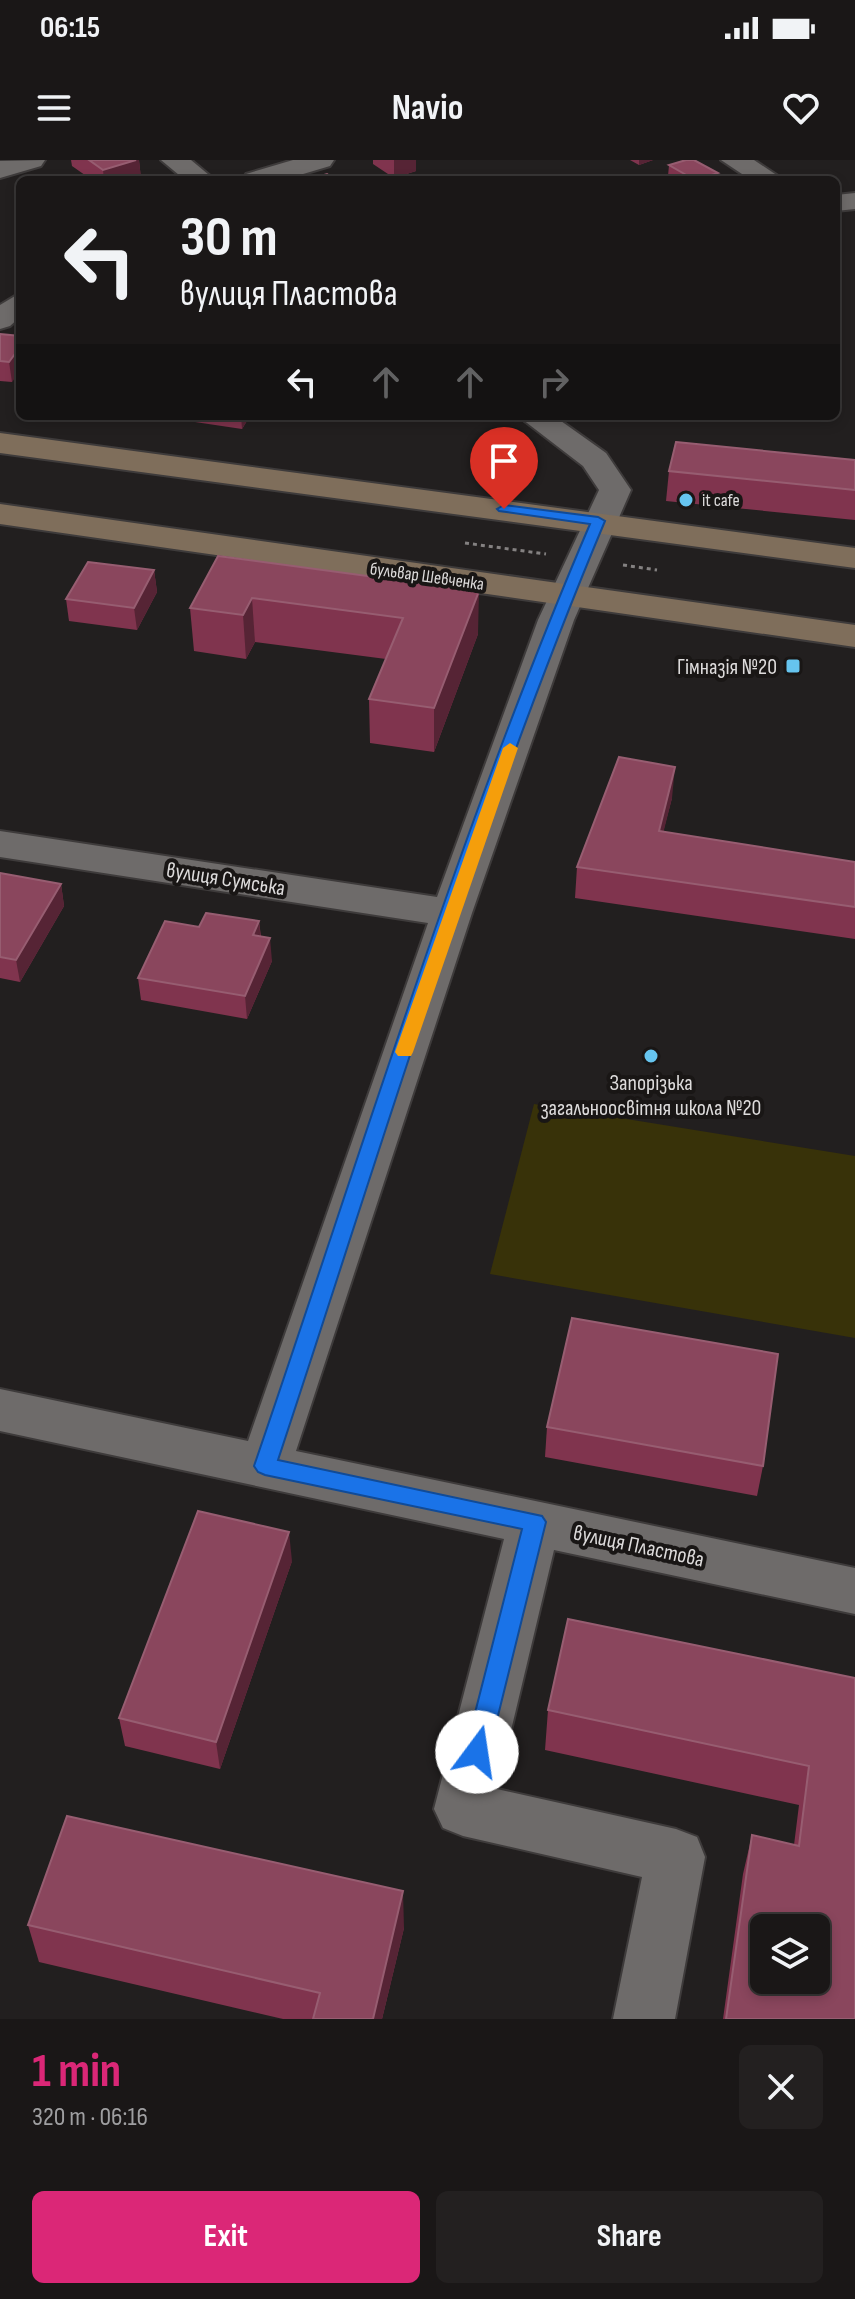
<!DOCTYPE html>
<meta charset="utf-8">
<style>
body{margin:0;font-family:"Sofia Sans Condensed",sans-serif;background:#232020;color:#f1f3f6;height:100vh;display:flex;flex-direction:column;font-size:30px;white-space:nowrap}
*{box-sizing:border-box;margin:0}
p{font-size:26px;color:#9f9fa1}
.icon{flex:none;width:44px;height:44px;fill:none;stroke:currentColor;stroke-width:2;stroke-linecap:round;stroke-linejoin:round}
.map{position:relative;height:1859px;overflow:hidden}
.sheet{display:flex;flex-direction:column;background:#1a1717;flex:1}
.sheet>*{flex:none}
.top-card{position:absolute;left:16px;top:16px;width:824px;height:244px;border-radius:12px;box-shadow:0 4px 12px #0003,0 0 0 2px #383636;background:#1a1717;color:#f1f3f6;overflow:hidden}
.buttons{position:absolute;left:750px;top:1754px;display:grid;gap:16px}
.buttons a{display:grid;place-items:center;width:80px;height:80px;border-radius:12px;background:#1a1717;box-shadow:0 4px 12px #0003,0 0 0 2px #383636;font-size:40px}
.pin{position:absolute;display:grid;place-items:center;width:68px;height:68px;color:#fff;margin:-82px -34px;border-radius:50% 50% 50% 0;rotate:-45deg;box-shadow:0 0 8px #0007}
.pin .icon{rotate:45deg}
.me{position:absolute;width:88px;margin:-44px;rotate:14deg;stroke-linejoin:round;filter:drop-shadow(0 0 6px #0008)}
.turn{display:flex;align-items:center;gap:28px;height:168px;padding:0 32px;font-size:36px}
.turn .icon{width:104px;height:104px;stroke-width:2.5}
.turn b{display:block;font-size:56px;line-height:68px}
.lanes{display:flex;align-items:center;height:76px;padding:0 32px;background:#0003;justify-content:center;gap:40px;direction:ltr}
.lanes .off{opacity:.35}
.round{display:grid;place-items:center;flex:none;width:84px;height:84px;border-radius:12px;background:#232020}
.overview{display:flex;align-items:center;justify-content:space-between;height:136px;padding:0 32px}
h1{font-size:48px;font-weight:700;line-height:60px;color:#db2777}
.cta{display:flex;gap:16px;margin-top:auto;padding:16px 32px}
.cta a{flex:1;height:92px;border-radius:12px;background:#db2777;color:#fff;font-size:32px;font-weight:700;line-height:92px;text-align:center}
.cta a+a{background:#232020;color:#f1f3f6}
.status{display:flex;justify-content:space-between;align-items:center;height:56px;padding:0 40px;background:#1a1717;direction:ltr}
.status svg{height:22px;fill:currentColor}
header{display:flex;justify-content:space-between;align-items:center;height:104px;padding:0 32px;background:#1a1717;font-size:36px;font-weight:700}
.map>svg:first-child{display:block}
.green{fill:#383209}
.lines{fill:none;stroke-linecap:round;stroke-linejoin:round}
.street-casing{stroke:#3e3b3b;stroke-width:4}
.secondary-casing{stroke:#3e3b3b;stroke-width:4}
.path{stroke:#848181;stroke-width:3;stroke-dasharray:4 4;stroke-linecap:butt}
.street{fill:#6e6b6a;fill-rule:evenodd}
.secondary{fill:#7f6e5b;fill-rule:evenodd}
.wall{fill:#80344e}
.shaded-wall{fill:#562435}
.building{fill:#8a465d;stroke:#975d71;stroke-width:2;fill-rule:evenodd}
.route{fill:#1a73e8;stroke:#114b97;stroke-width:2}
.slow{fill:#f59e0b}
.poi-dot{fill:#66c4ef;stroke:#191615;stroke-width:3}
.labels{text-anchor:middle;stroke-width:8;stroke-linejoin:round;paint-order:stroke}
.far-poi-label{font-size:18px;fill:#dddbdb;stroke:#191615;text-anchor:start}
.far-street-label{font-size:18px;fill:#dddbdb;stroke:#191615}
.poi-label{font-size:22px;fill:#dddbdb;stroke:#191615;text-anchor:end}
.street-label{font-size:22px;fill:#dddbdb;stroke:#191615}
</style>
<div class="status"><b>06:15</b><svg viewBox="0 0 49 12"><path d="M0 12V9h3v3zM5 12V6h3v6zM10 12V3h3v9zM15 12V0h3v12zM26 1h20v11H26zM47 4h2v5h-2z"/></svg></div>
<header><svg class="icon" aria-label="menu" viewBox="0 0 24 24"><path d="M4 6h16M4 12h16M4 18h16"/></svg>Navio<svg class="icon" aria-label="heart" viewBox="0 0 24 24"><path d="M12 20l-8-8c-3-5 5-10 8-4 3-6 11-1 8 4z"/></svg></header>
<div class="map">
<svg width="855" height="1859" viewBox="0 0 855 1859">
<rect width="100%" height="100%" fill="#221f1f"/>
<path class="green" d="M 534,944 L 855,996 L 855,1178 L 490,1114 Z"/>
<g class="lines">
<defs>
<g id="street">
<path d="M 45,0 L 41,6 L 0,18 L 0,1 Z"/>
<path d="M 161,0 L 191,0 L 215,20 L 185,20 Z"/>
<path d="M 293,0 L 334,0 L 330,6 L 283,20 L 242,20 L 246,14 Z"/>
<path d="M 721,0 L 754,0 L 784,20 L 751,20 Z"/>
<path d="M 855,33 L 855,49 L 836,51 L 836,35 Z"/>
<path d="M 20,133 L 20,157 L 10,166 L 0,169 L 0,145 Z"/>
<path d="M 518,256 L 554,256 L 606,293 L 631,330 L 574,460 L 472,753 L 296,1291 L 855,1408 L 855,1454 L 554,1390 L 497,1629 L 676,1669 L 697,1677 L 705,1697 L 675,1859 L 613,1859 L 642,1717 L 463,1676 L 443,1668 L 434,1649 L 504,1379 L 0,1271 L 0,1229 L 248,1281 L 428,763 L 0,697 L 0,671 L 437,737 L 538,460 L 599,330 L 583,306 Z"/>
</g>
<g id="secondary">
<path d="M 0,273 L 855,388 L 855,408 L 0,293 Z"/>
<path d="M 0,344 L 855,465 L 855,487 L 0,364 Z"/>
</g>
</defs>
<use href="#street" class="street-casing"/>
<use href="#secondary" class="secondary-casing"/>
<g class="path">
<path d="M 465,383 L 546,394"/>
<path d="M 623,405 L 657,410"/>
</g>
<use href="#street" class="street"/>
<use href="#secondary" class="secondary"/>
</g>
<g class="wall">
<path d="M 71,0 L 139,0 L 141,19 L 136,20 L 92,20 L 72,6 Z"/>
<path d="M 373,0 L 416,0 L 416,11 L 394,18 L 373,4 Z"/>
<path d="M 630,0 L 653,0 L 639,5 Z"/>
<path d="M 669,5 L 717,20 L 676,20 L 668,16 Z"/>
<path d="M 0,174 L 20,176 L 12,222 L 0,221 Z"/>
<path d="M 88,256 L 138,256 L 134,262 Z"/>
<path d="M 194,256 L 250,256 L 242,269 L 195,262 Z"/>
<path d="M 855,300 L 855,360 L 666,341 L 669,311 Z"/>
<path d="M 218,396 L 478,474 L 434,592 L 370,583 L 369,539 L 386,499 L 255,482 L 246,499 L 194,491 L 190,448 Z"/>
<path d="M 154,410 L 157,432 L 137,470 L 69,461 L 66,439 Z"/>
<path d="M 672,638 L 663,672 L 855,702 L 855,779 L 575,738 L 577,707 Z"/>
<path d="M 0,713 L 61,724 L 64,746 L 20,822 L 0,818 Z"/>
<path d="M 259,761 L 261,777 L 272,801 L 247,859 L 141,840 L 138,818 L 199,767 Z"/>
<path d="M 547,1267 L 763,1306 L 757,1336 L 545,1297 Z"/>
<path d="M 292,1401 L 220,1609 L 125,1586 L 119,1558 Z"/>
<path d="M 855,1518 L 855,1859 L 723,1859 L 743,1714 L 752,1675 L 794,1685 L 799,1645 L 545,1590 L 548,1550 Z"/>
<path d="M 28,1765 L 404,1768 L 382,1859 L 283,1859 L 39,1802 Z"/>
</g>
<g class="shaded-wall">
<path d="M 136,0 L 139,0 L 141,19 L 136,20 L 104,20 L 103,10 Z"/>
<path d="M 394,0 L 416,0 L 416,11 L 394,18 Z"/>
<path d="M 639,0 L 653,0 L 639,5 Z"/>
<path d="M 718,13 L 717,20 L 697,20 Z"/>
<path d="M 20,187 L 20,212 L 12,222 L 9,202 Z"/>
<path d="M 241,256 L 250,256 L 242,269 Z"/>
<path d="M 154,410 L 157,432 L 137,470 L 134,448 Z"/>
<path d="M 479,431 L 478,474 L 434,592 L 434,548 Z"/>
<path d="M 252,438 L 255,482 L 246,499 L 243,455 Z"/>
<path d="M 675,607 L 672,638 L 656,702 L 659,671 Z"/>
<path d="M 61,724 L 64,746 L 20,822 L 16,800 Z"/>
<path d="M 259,761 L 261,784 L 253,775 Z"/>
<path d="M 270,778 L 272,801 L 247,859 L 245,836 Z"/>
<path d="M 289,1372 L 292,1401 L 220,1609 L 216,1582 Z"/>
<path d="M 403,1731 L 404,1768 L 382,1859 L 373,1859 Z"/>
</g>
<g class="building">
<path d="M 89,0 L 136,0 L 103,10 Z"/>
<path d="M 686,0 L 694,0 L 718,13 L 695,20 L 669,5 Z"/>
<path d="M 327,14 L 335,20 L 307,20 Z"/>
<path d="M 0,174 L 20,176 L 20,187 L 9,202 L 0,201 Z"/>
<path d="M 676,282 L 855,300 L 855,330 L 669,311 Z"/>
<path d="M 218,396 L 479,431 L 434,548 L 369,539 L 403,458 L 252,438 L 243,455 L 190,448 Z"/>
<path d="M 88,402 L 154,410 L 134,448 L 66,439 Z"/>
<path d="M 619,597 L 675,607 L 659,671 L 855,702 L 855,747 L 577,707 Z"/>
<path d="M 0,713 L 61,724 L 16,800 L 0,797 Z"/>
<path d="M 206,753 L 259,761 L 253,775 L 270,778 L 245,836 L 138,818 L 165,761 L 199,767 Z"/>
<path d="M 572,1158 L 778,1194 L 763,1306 L 547,1267 Z"/>
<path d="M 198,1351 L 289,1372 L 216,1582 L 119,1558 Z"/>
<path d="M 568,1459 L 855,1518 L 855,1859 L 726,1859 L 752,1675 L 799,1686 L 809,1606 L 548,1550 ZM 764,1768 L 816,1768 L 816,1820 L 764,1820 Z"/>
<path d="M 67,1656 L 403,1731 L 373,1859 L 313,1859 L 320,1833 L 28,1765 Z"/>
</g>
<path class="route" d="M 504,345 L 598,357 L 605,361 C 477,666 382,986 278,1300 L 542,1356 L 546,1362 L 489,1592 L 485,1600 L 477,1603 L 469,1600 L 465,1592 L 522,1369 L 265,1315 L 258,1312 L 254,1306 C 362,991 459,670 590,364 L 499,351 L 497,349 Z"/>
<path class="slow" d="M 510,583 L 518,588 L 413,892 L 411,896 L 398,896 L 395,892 L 503,588 Z"/>
<g class="poi-dot">
<circle cx="686" cy="340" r="8"/>
<rect x="785" y="498" width="16" height="16" rx="4"/>
<circle cx="651" cy="896" r="8"/>
</g>
<g class="labels">
<g class="far-poi-label">
<text x="702" y="346">it cafe</text>
</g>
<g class="far-street-label">
<text transform="translate(427 416) rotate(8)" y="6">бульвар Шевченка</text>
</g>
<g class="poi-label">
<text x="777" y="514">Гімназія №20</text>
<text x="651" y="930" text-anchor="middle">Запорізька<tspan x="651" dy="25">загальноосвітня школа №20</tspan></text>
</g>
<g class="street-label">
<text transform="translate(226 718) rotate(9)" y="8">вулиця Сумська</text>
<text transform="translate(639 1385) rotate(12)" y="8">вулиця Пластова</text>
</g>
</g>
</svg>
<div class="buttons">
<a><svg class="icon" aria-label="layers" viewBox="0 0 24 24"><path d="M12 4l9 5-9 5-9-5zM3 14l9 5 9-5"/></svg></a>
</div>
<div class="pin" style="left:504px;top:349px;background:#d93025"><svg class="icon" aria-label="arrive" viewBox="0 0 24 24"><path d="M6 21V4h12l-3 4 3 4H6"/></svg></div>
<svg class="me" style="left:477px;top:1592px" viewBox="-20 -20 40 40"><circle r="19" fill="#fff"/><path d="M0-13L10 11 0 6-10 11z" fill="#1a73e8"/></svg>
<div class="top-card">
<div class="turn"><svg class="icon" aria-label="left" viewBox="0 0 24 24"><path d="M17 20v-9H6M10 6l-5 5 5 5"/></svg><div><b>30 m</b>вулиця Пластова</div></div>
<div class="lanes"><svg class="icon" aria-label="left" viewBox="0 0 24 24"><path d="M17 20v-9H6M10 6l-5 5 5 5"/></svg><svg class="icon off" aria-label="ahead" viewBox="0 0 24 24"><path d="M12 20V5M6 11l6-6 6 6"/></svg><svg class="icon off" aria-label="ahead" viewBox="0 0 24 24"><path d="M12 20V5M6 11l6-6 6 6"/></svg><svg class="icon off" aria-label="right" viewBox="0 0 24 24"><path d="M7 20v-9h11M14 6l5 5-5 5"/></svg></div>
</div>
</div>
<section class="sheet">
<div class="overview"><div><h1>1 min</h1><p>320 m · 06:16</p></div><a class="round"><svg class="icon" aria-label="close" viewBox="0 0 24 24"><path d="M6 6l12 12M18 6L6 18"/></svg></a></div>
<div class="cta"><a>Exit</a><a>Share</a></div>
</section>
